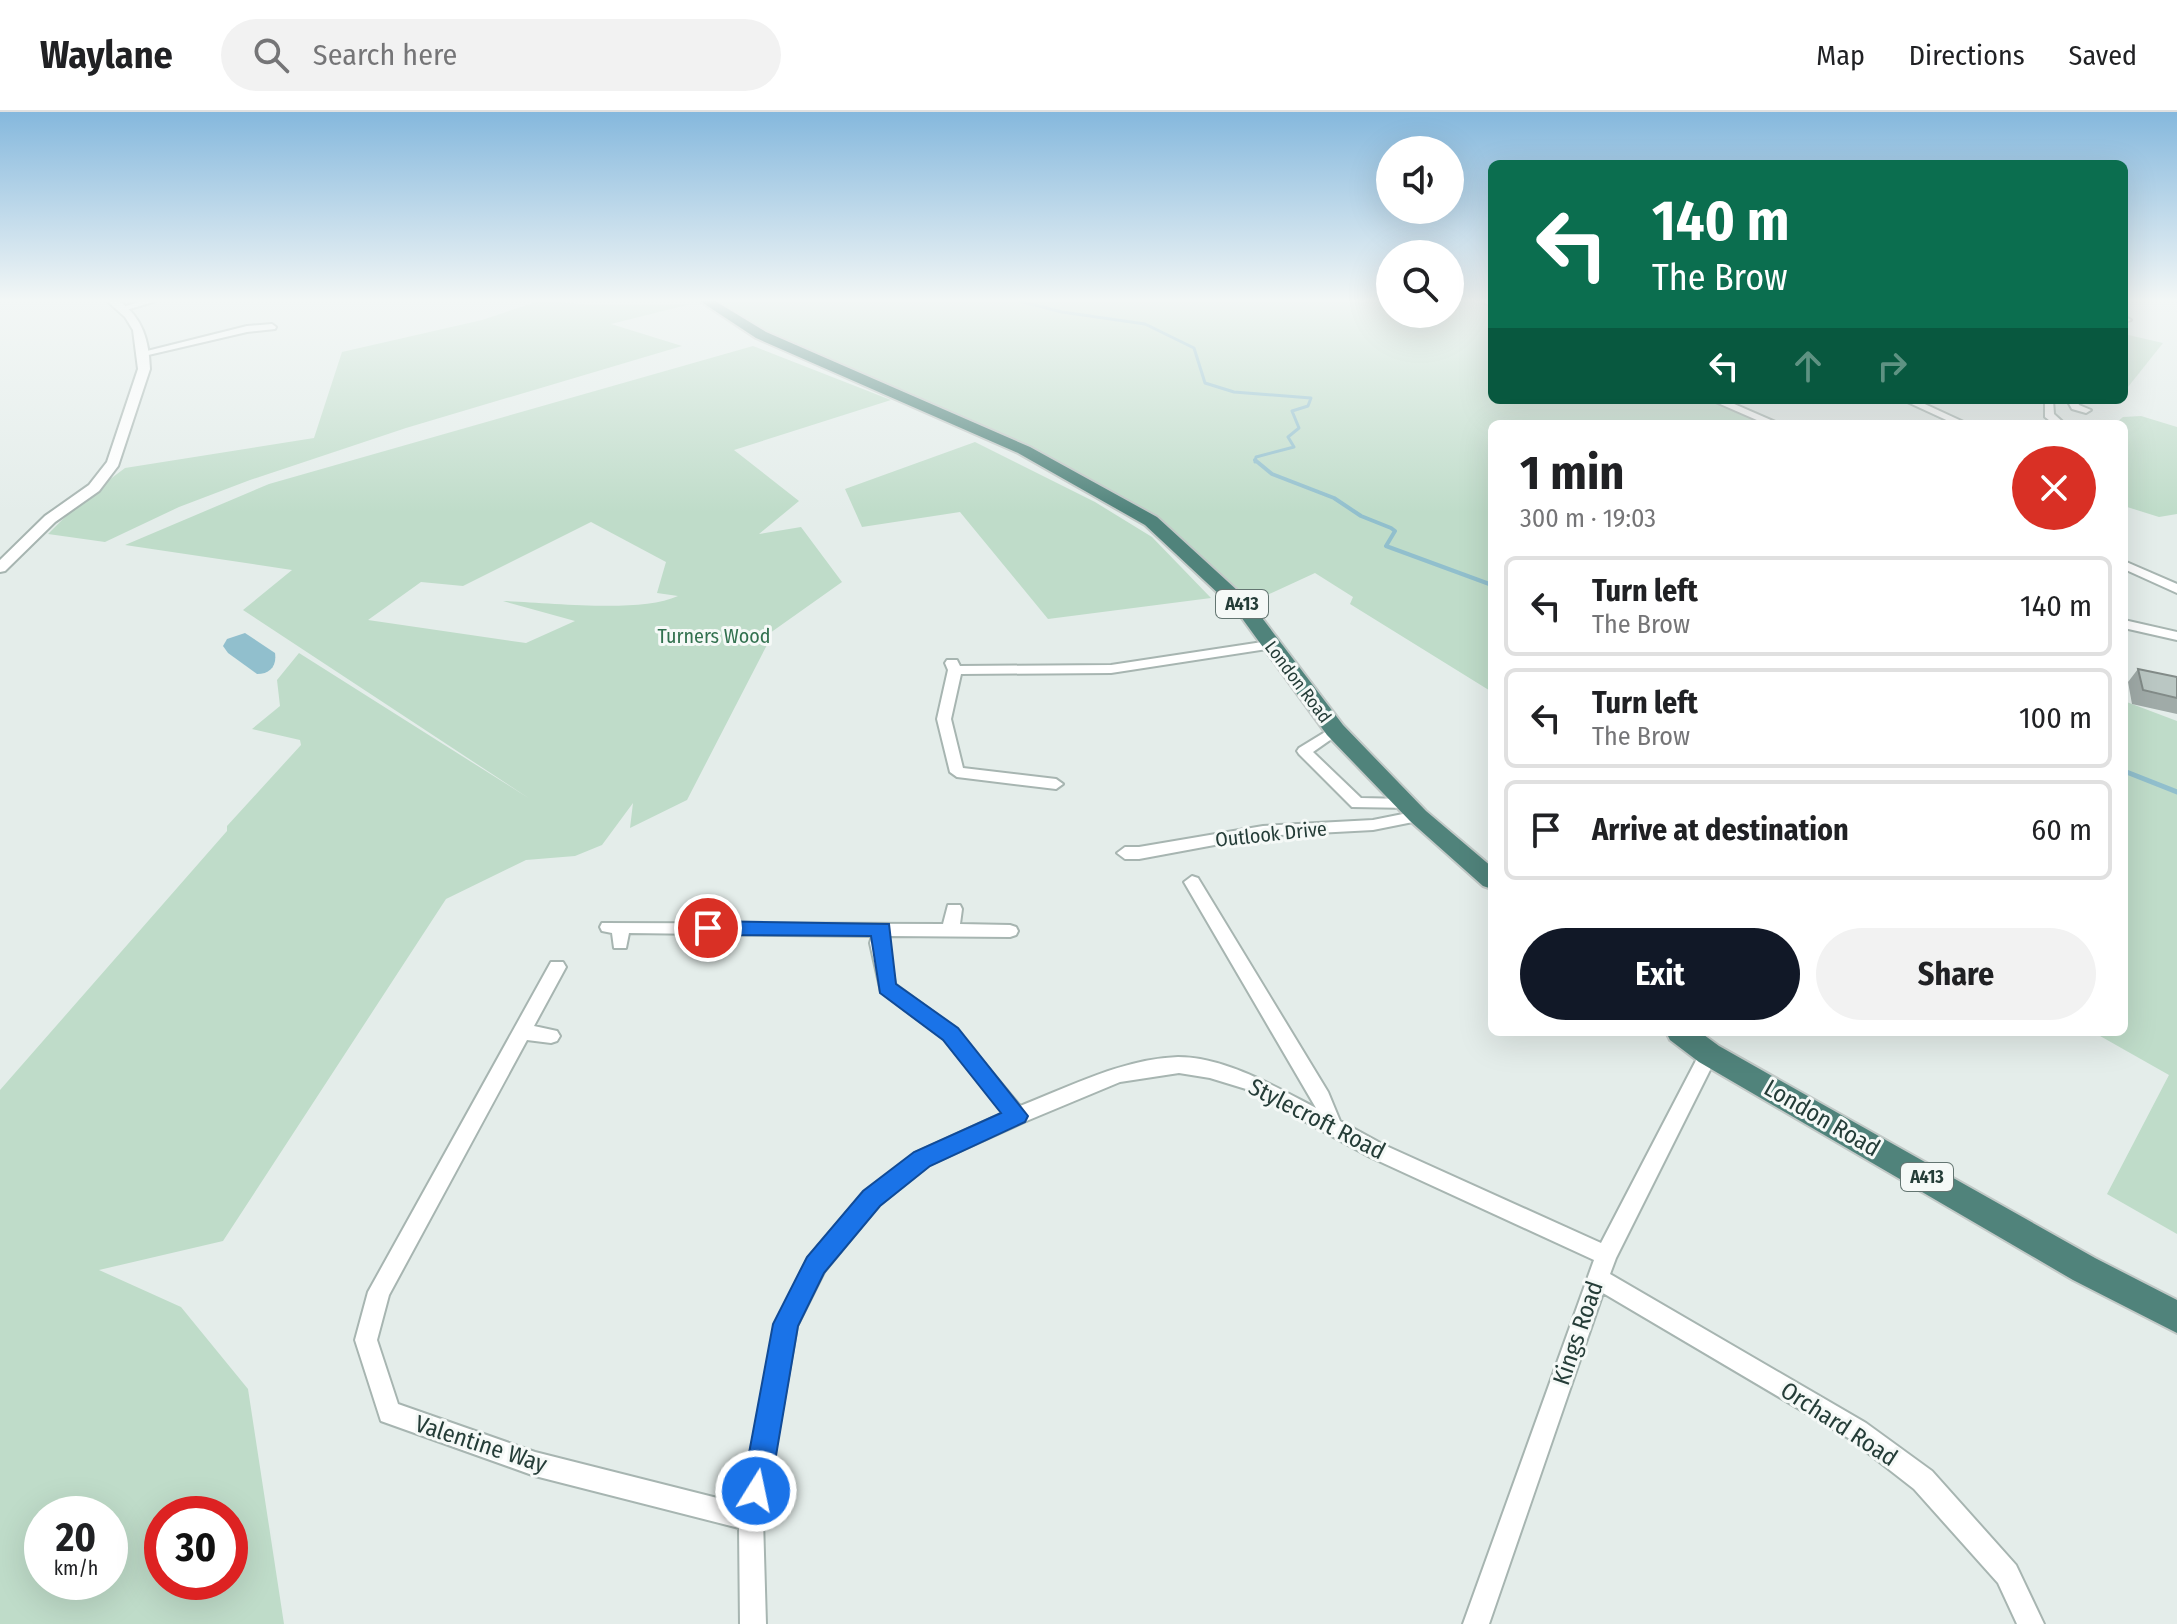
<!DOCTYPE html>
<meta charset="utf-8">
<style>
body{margin:0;font-family:"Fira Sans Condensed",sans-serif;background:#f2f2f2;color:#202124;height:100vh;display:flex;flex-direction:column;font-size:30px;white-space:nowrap}
*{box-sizing:border-box;margin:0}
p{font-size:26px;color:#757577}
.icon{flex:none;width:44px;height:44px;fill:none;stroke:currentColor;stroke-width:2;stroke-linecap:round;stroke-linejoin:round}
.map{position:relative;flex:1;overflow:hidden}
.panel{position:absolute;left:1488px;top:308px;width:640px;height:616px;display:flex;flex-direction:column;background:#fff;border-radius:12px;box-shadow:0 8px 32px #0002}
.panel>*{flex:none}
.hud{position:absolute;left:1488px;top:48px;width:640px;height:244px;border-radius:12px;box-shadow:0 8px 32px #0002;background:#0b6e4f;color:#fff;overflow:hidden}
.tools{position:absolute;left:1376px;top:24px;display:grid;gap:16px}
.tools a{display:grid;place-items:center;width:88px;height:88px;border-radius:50%;background:#fff;box-shadow:0 8px 32px #0002;font-size:40px}
.speed{position:absolute;left:24px;top:1384px;display:flex;gap:16px;font-size:40px;font-weight:700;text-align:center}
.speed>*{display:grid;place-content:center;width:104px;height:104px;border-radius:50%;background:#fff;box-shadow:0 8px 32px #0002;line-height:1}
.speed small{font-size:20px;font-weight:400}
.speed .limit{border:12px solid #d22;background:#fff;color:#111}
.pin{position:absolute;display:grid;place-items:center;width:68px;height:68px;color:#fff;margin:-34px;border:4px solid #fff;border-radius:50%;box-shadow:0 2px 8px #0007}
.me{position:absolute;width:88px;margin:-44px;rotate:10deg;stroke-linejoin:round;filter:drop-shadow(0 0 6px #0008)}
.turn{display:flex;align-items:center;gap:28px;height:168px;padding:0 32px;font-size:36px}
.turn .icon{width:104px;height:104px;stroke-width:2.5}
.turn b{display:block;font-size:56px;line-height:68px}
.lanes{display:flex;align-items:center;height:76px;padding:0 32px;background:#0003;justify-content:center;gap:40px;direction:ltr}
.lanes .off{opacity:.35}
.round{display:grid;place-items:center;flex:none;width:84px;height:84px;border-radius:42px;background:#f2f2f2}
.headline{display:flex;align-items:center;justify-content:space-between;height:136px;padding:0 32px}
h1{font-size:48px;font-weight:700;line-height:60px}
.primary-button{display:flex;gap:16px;margin-top:auto;padding:16px 32px}
.primary-button a{flex:1;height:92px;border-radius:48px;background:#111827;color:#fff;font-size:32px;font-weight:700;line-height:92px;text-align:center}
.primary-button a+a{background:#f2f2f2;color:#202124}
ul{padding:0;list-style:none}
li{display:flex;align-items:center;gap:24px;height:100px;margin:0 16px 12px;padding:0 16px;border:4px solid #e0e0e0;border-radius:12px}
li div{flex:1}
li b{display:block;font-size:30px}
li em{font-style:normal}
header{display:flex;align-items:center;gap:48px;box-sizing:border-box;height:112px;padding:0 40px;background:#fff;border-bottom:2px solid #e0e0e0}
header strong{font-size:38px}
nav{display:flex;gap:44px;margin-inline-start:auto;font-size:28px}
.search{width:560px;height:72px;background:#f2f2f2;display:flex;align-items:center;gap:20px;box-sizing:border-box;padding:0 28px;border-radius:44px;color:#757577;font-size:30px}
.map>svg:first-child{display:block}
.green{fill:#bfdcc9;fill-rule:evenodd}
.water{fill:#91bfcd}
.lines{fill:none;stroke-linecap:round;stroke-linejoin:round}
.stream-far2{stroke:#91bfcd;stroke-width:3}
.stream-far1{stroke:#91bfcd;stroke-width:4}
.stream{stroke:#91bfcd;stroke-width:5}
.minor-casing{stroke:#a7b5b1;stroke-width:4}
.tertiary-casing{stroke:#a7b5b1;stroke-width:4}
.trunk-casing{stroke:#c2c9c7;stroke-width:4}
.minor{fill:#fff;fill-rule:evenodd}
.tertiary{fill:#fff;fill-rule:evenodd}
.trunk{fill:#50837b;fill-rule:evenodd}
.wall{fill:#a0aba8}
.building{fill:#bac7c3;stroke:#828b88;stroke-width:2}
.route{fill:#1a73e8;stroke:#114b97;stroke-width:2}
.labels{text-anchor:middle;stroke-width:6;stroke-linejoin:round;paint-order:stroke}
.shield{fill:#f5f9f7;stroke:#637571;stroke-width:2}
.shield-label{font-size:18px;font-weight:bold;fill:#253d38}
.far-street-label{font-size:18px;fill:#253d38;stroke:#f5f9f7}
.park-label{font-size:20px;fill:#32714f;stroke:#f5f9f7}
.street-label{font-size:20px;fill:#253d38;stroke:#f5f9f7}
.near-street-label{font-size:24px;fill:#253d38;stroke:#f5f9f7}
</style>
<header>
<strong>Waylane</strong>
<div class="search"><svg class="icon" aria-label="search" viewBox="0 0 24 24"><circle cx="10" cy="10" r="6"/><path d="M15 15l6 6"/></svg>Search here</div>
<nav><a>Map</a><a>Directions</a><a>Saved</a></nav>
</header>
<div class="map">
<svg width="2177" height="1512" viewBox="0 0 2177 1512">
<rect width="100%" height="100%" fill="#e4edea"/>
<g class="green">
<path d="M 539,189 L 598,193 L 691,192 L 611,212 L 682,234 L 406,316 L 250,368 L 179,395 L 105,430 L 48,422 L 81,389 L 125,356 L 314,326 L 342,240 L 482,208 Z"/>
<path d="M 701,189 L 1390,189 L 1390,202 L 1450,202 L 1450,189 L 1492,192 L 1492,288 L 1713,288 L 1772,312 L 1492,312 L 1492,580 L 1350,492 L 1353,485 L 1315,461 L 1254,489 L 1151,409 L 1009,332 L 761,223 Z"/>
<path d="M 2124,222 L 2163,231 L 2124,280 Z"/>
<path d="M 753,234 L 891,288 L 734,338 L 799,389 L 759,422 L 801,415 L 842,470 L 770,521 L 769,529 L 687,688 L 630,716 L 633,691 L 602,733 L 575,744 L 526,748 L 446,787 L 223,1129 L 99,1158 L 181,1195 L 248,1277 L 284,1512 L 0,1512 L 0,978 L 227,719 L 227,714 L 301,633 L 300,628 L 252,617 L 280,594 L 277,568 L 299,541 L 530,687 L 243,498 L 292,458 L 125,433 L 269,372 ZM 591,410 L 666,450 L 657,481 L 678,484 C 639,502 548,490 503,489 L 575,509 L 526,531 L 368,508 L 421,470 L 463,474 ZM 42,1402 L 110,1402 L 110,1470 L 42,1470 ZM 162,1402 L 230,1402 L 230,1470 L 162,1470 Z"/>
<path d="M 2141,304 L 2177,315 L 2177,402 L 2159,405 L 2124,394 L 2124,312 L 2115,312 L 2123,305 Z"/>
<path d="M 975,330 L 1095,390 L 1152,425 L 1211,486 L 1048,507 L 960,400 L 862,415 L 845,377 Z"/>
<path d="M 2124,589 L 2177,609 L 2177,1122 L 2107,1082 L 2169,963 L 2093,920 L 2124,920 Z"/>
</g>
<path class="water" d="M 245,521 L 275,541 C 277,554 270,562 257,562 L 228,541 L 223,534 L 227,527 Z"/>
<g class="lines">
<path class="stream-far2" d="M 1019,189 L 1062,200 L 1145,212 L 1194,236 L 1205,271 L 1234,280 L 1311,286 L 1308,294 L 1292,299 L 1299,316 L 1288,325 L 1294,335 L 1256,345 L 1255,350"/>
<path class="stream-far1" d="M 1255,348 L 1272,362 L 1334,386 L 1361,404 L 1391,416 L 1395,419 L 1386,434 L 1492,473"/>
<path class="stream" d="M 2124,659 L 2177,680"/>
<defs>
<g id="minor">
<path d="M 142,189 L 156,189 L 123,199 L 119,196 Z"/>
<path d="M 1482,189 L 1492,189 L 1492,195 Z"/>
<path d="M 2124,204 L 2131,208 L 2124,210 Z"/>
<path d="M 272,212 L 276,215 L 275,217 L 247,220 L 144,244 L 139,241 L 247,214 Z"/>
<path d="M 1711,288 L 1725,288 L 1780,312 L 1766,312 Z"/>
<path d="M 1903,288 L 1916,288 L 1968,312 L 1955,312 Z"/>
<path d="M 2041,288 L 2053,288 L 2054,302 L 2065,312 L 2054,312 L 2045,305 L 2045,291 Z"/>
<path d="M 2067,288 L 2077,288 L 2079,293 L 2091,298 L 2086,301 L 2072,297 Z"/>
<path d="M 2124,449 L 2177,472 L 2177,481 L 2124,457 Z"/>
<path d="M 2124,508 L 2177,520 L 2177,528 L 2124,516 Z"/>
<path d="M 1269,529 L 1276,533 L 1274,536 L 1111,561 L 961,562 L 951,607 L 963,656 L 1056,667 L 1063,672 L 1056,677 L 957,665 L 950,660 L 937,607 L 948,558 L 945,551 L 947,548 L 957,548 L 960,554 L 1111,553 Z"/>
<path d="M 1335,614 L 1342,618 L 1340,621 L 1313,640 L 1361,686 L 1406,687 L 1414,692 L 1411,696 L 1352,695 L 1299,642 L 1297,639 L 1299,636 Z"/>
<path d="M 1418,699 L 1426,704 L 1423,708 L 1373,718 L 1263,724 L 1139,747 L 1125,747 L 1117,741 L 1125,735 L 1139,735 L 1263,714 L 1373,708 Z"/>
<path d="M 1192,764 L 1198,766 L 1328,980 L 1340,1009 L 1384,1033 L 1601,1131 L 1702,937 L 1709,934 L 1716,937 L 1718,942 L 1616,1146 L 1610,1162 L 1866,1311 L 1932,1359 L 2016,1453 L 2044,1512 L 2017,1512 L 1998,1471 L 1914,1377 L 1850,1327 L 1603,1181 L 1489,1512 L 1463,1512 L 1594,1148 L 1370,1045 L 1246,977 L 1210,966 L 1179,961 L 1120,970 L 1024,1010 L 929,1053 L 879,1093 L 824,1160 L 797,1214 L 763,1407 L 766,1512 L 740,1512 L 739,1416 L 535,1364 L 381,1309 L 355,1228 L 368,1180 L 551,850 L 563,850 L 566,855 L 534,914 L 557,919 L 560,924 L 557,929 L 551,931 L 527,928 L 389,1183 L 377,1228 L 398,1292 L 535,1340 L 741,1392 L 775,1212 L 808,1146 L 865,1079 L 915,1041 L 1003,1001 L 944,927 L 881,880 L 870,831 L 872,824 L 629,821 L 626,836 L 614,836 L 612,821 L 602,819 L 600,815 L 602,811 L 943,812 L 948,793 L 960,793 L 962,797 L 960,812 L 1010,813 L 1016,815 L 1018,819 L 1016,823 L 1010,825 L 889,824 L 888,831 L 895,872 L 956,917 L 1020,994 C 1071,974 1123,947 1178,945 C 1225,945 1276,975 1316,996 L 1184,770 Z"/>
</g>
<path id="tertiary" d="M 107,189 L 119,189 C 143,206 149,229 150,257 L 118,354 L 99,379 L 55,410 L 5,459 L 0,460 L 0,448 L 45,404 L 89,373 L 107,350 L 138,257 L 133,218 L 125,205 Z"/>
<g id="trunk">
<path d="M 700,189 L 715,189 L 766,220 L 1030,335 L 1157,405 L 1250,490 L 1343,613 L 1426,699 L 1492,755 L 1492,777 L 1483,774 L 1410,709 L 1327,623 L 1236,498 L 1145,413 L 1018,341 L 756,226 Z"/>
<path d="M 1666,920 L 1700,920 L 1719,934 L 2095,1146 L 2177,1188 L 2177,1221 L 2073,1168 L 1699,950 L 1670,928 Z"/>
</g>
</defs>
<use href="#minor" class="minor-casing"/>
<use href="#tertiary" class="tertiary-casing"/>
<use href="#trunk" class="trunk-casing"/>
<use href="#minor" class="minor"/>
<use href="#tertiary" class="tertiary"/>
<use href="#trunk" class="trunk"/>
</g>
<path class="wall" d="M 2138,557 L 2177,565 L 2177,602 L 2132,592 L 2128,570 Z"/>
<path class="building" d="M 2138,557 L 2177,565 L 2177,586 L 2143,578 Z"/>
<linearGradient id="sky" x2="0" y2="1"><stop stop-color="#85b8dd"/><stop offset="0.47" stop-color="#f3f7f6"/><stop offset="1" stop-color="#f3f7f6" stop-opacity="0"/></linearGradient>
<rect width="2177" height="401" fill="url(#sky)"/>
<path class="route" d="M 708,809 L 889,812 L 896,872 L 958,916 L 1028,1004 L 1025,1010 L 930,1054 L 880,1094 L 824,1161 L 798,1214 L 770,1379 L 766,1389 L 756,1393 L 746,1389 L 742,1379 L 773,1212 L 807,1145 L 863,1079 L 914,1040 L 1001,1001 L 943,928 L 880,881 L 871,824 L 708,823 L 699,816 Z"/>
<g class="labels">
<g class="shield">
<rect x="1216" y="478" width="52" height="28" rx="6"/>
<rect x="1901" y="1051" width="52" height="28" rx="6"/>
</g>
<g class="shield-label">
<text x="1242" y="498">A413</text>
<text x="1927" y="1071">A413</text>
</g>
<g class="far-street-label">
<text transform="translate(1298 570) rotate(53)" y="6">London Road</text>
</g>
<g class="park-label">
<text x="714" y="531">Turners Wood</text>
</g>
<g class="street-label">
<text transform="translate(1271 722) rotate(-6)" y="7">Outlook Drive</text>
</g>
<g class="near-street-label">
<text transform="translate(1822 1006) rotate(30)" y="8">London Road</text>
<text transform="translate(1317 1007) rotate(27)" y="8">Stylecroft Road</text>
<text transform="translate(1578 1221) rotate(-71)" y="8">Kings Road</text>
<text transform="translate(1839 1312) rotate(33)" y="8">Orchard Road</text>
<text transform="translate(481 1332) rotate(18)" y="8">Valentine Way</text>
</g>
</g>
</svg>
<div class="tools">
<a><svg class="icon" aria-label="sound" viewBox="0 0 24 24"><path d="M4 9h4l5-4v14l-5-4H4zM17 9q2 3 0 6"/></svg></a>
<a><svg class="icon" aria-label="search" viewBox="0 0 24 24"><circle cx="10" cy="10" r="6"/><path d="M15 15l6 6"/></svg></a>
</div>
<div class="speed"><div>20<small>km/h</small></div><div class="limit">30</div></div>
<div class="pin" style="left:708px;top:816px;background:#d93025"><svg class="icon" aria-label="arrive" viewBox="0 0 24 24"><path d="M6 21V4h12l-3 4 3 4H6"/></svg></div>
<svg class="me" style="left:756px;top:1379px" viewBox="-20 -20 40 40"><circle r="17" fill="#1a73e8" stroke="#fff" stroke-width="3"/><path d="M0-11L8 9 0 5-8 9z" fill="#fff"/></svg>
<div class="hud">
<div class="turn"><svg class="icon" aria-label="left" viewBox="0 0 24 24"><path d="M17 20v-9H6M10 6l-5 5 5 5"/></svg><div><b>140 m</b>The Brow</div></div>
<div class="lanes"><svg class="icon" aria-label="left" viewBox="0 0 24 24"><path d="M17 20v-9H6M10 6l-5 5 5 5"/></svg><svg class="icon off" aria-label="ahead" viewBox="0 0 24 24"><path d="M12 20V5M6 11l6-6 6 6"/></svg><svg class="icon off" aria-label="right" viewBox="0 0 24 24"><path d="M7 20v-9h11M14 6l5 5-5 5"/></svg></div>
</div>
<section class="panel">
<div class="headline"><div><h1>1 min</h1><p>300 m · 19:03</p></div><a class="round" style="background:#d93025;color:#fff"><svg class="icon" aria-label="close" viewBox="0 0 24 24"><path d="M6 6l12 12M18 6L6 18"/></svg></a></div>
<ul>
<li><svg class="icon" aria-label="left" viewBox="0 0 24 24"><path d="M17 20v-9H6M10 6l-5 5 5 5"/></svg><div><b>Turn left</b><p>The Brow</p></div><em>140 m</em></li>
<li><svg class="icon" aria-label="left" viewBox="0 0 24 24"><path d="M17 20v-9H6M10 6l-5 5 5 5"/></svg><div><b>Turn left</b><p>The Brow</p></div><em>100 m</em></li>
<li><svg class="icon" aria-label="arrive" viewBox="0 0 24 24"><path d="M6 21V4h12l-3 4 3 4H6"/></svg><div><b>Arrive at destination</b></div><em>60 m</em></li>
</ul>
<div class="primary-button"><a>Exit</a><a>Share</a></div>
</section>
</div>
